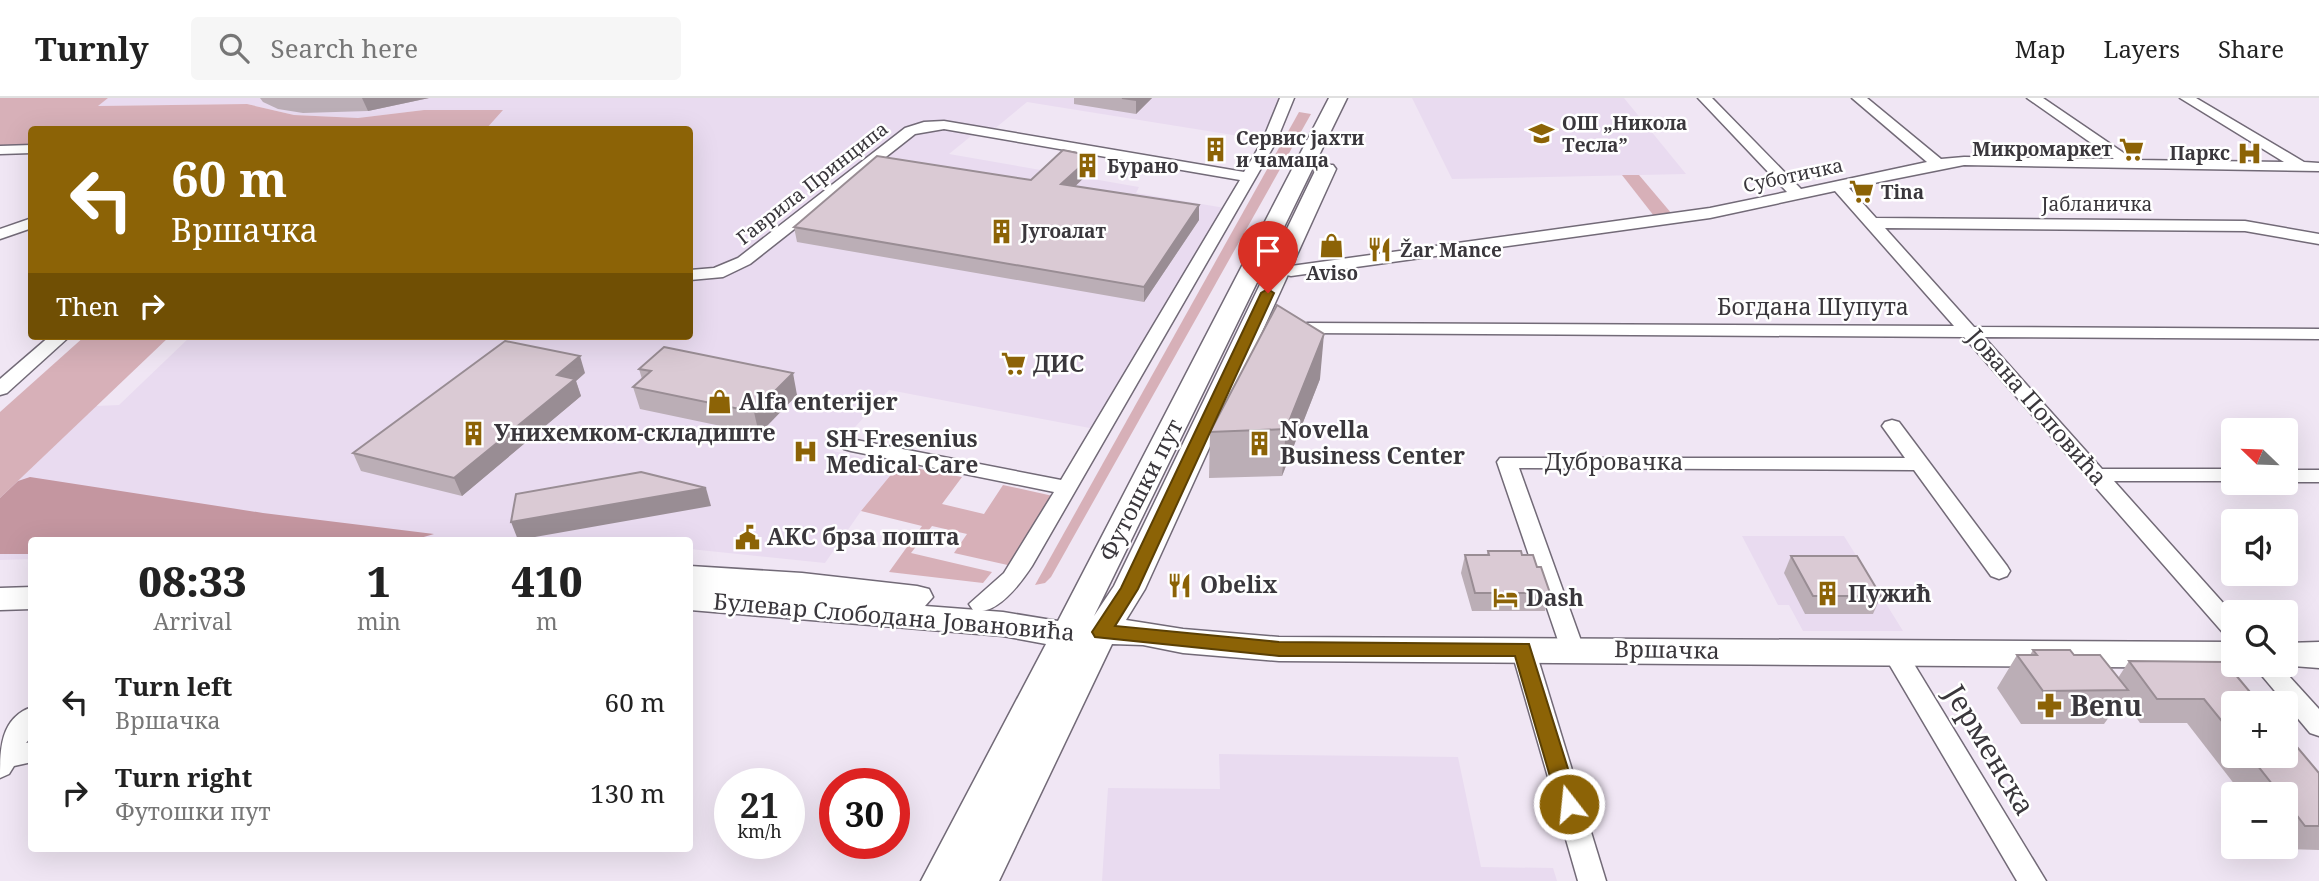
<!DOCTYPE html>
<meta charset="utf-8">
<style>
body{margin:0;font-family:"Noto Serif",serif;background:#f6f6f6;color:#222;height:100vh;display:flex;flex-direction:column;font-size:26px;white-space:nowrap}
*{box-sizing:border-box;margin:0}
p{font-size:23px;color:#767676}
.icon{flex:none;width:38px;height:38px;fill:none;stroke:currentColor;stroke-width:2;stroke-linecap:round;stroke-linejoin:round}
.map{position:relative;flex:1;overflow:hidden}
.details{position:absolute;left:28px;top:439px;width:665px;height:315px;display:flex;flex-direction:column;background:#fff;border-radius:7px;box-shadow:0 7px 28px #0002}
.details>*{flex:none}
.hud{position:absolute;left:28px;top:28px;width:665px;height:214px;border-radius:7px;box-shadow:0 7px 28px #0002;background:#8c6306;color:#fff;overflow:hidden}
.needle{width:46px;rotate:293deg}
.controls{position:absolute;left:2221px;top:320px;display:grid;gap:14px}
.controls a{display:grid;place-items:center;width:77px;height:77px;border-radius:7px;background:#fff;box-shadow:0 7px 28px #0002;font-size:35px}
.speed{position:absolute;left:714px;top:670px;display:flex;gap:14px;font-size:35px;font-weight:700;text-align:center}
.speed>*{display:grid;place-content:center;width:91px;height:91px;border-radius:50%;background:#fff;box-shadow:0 7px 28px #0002;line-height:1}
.speed small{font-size:18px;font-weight:400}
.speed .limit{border:10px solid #d22;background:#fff;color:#111}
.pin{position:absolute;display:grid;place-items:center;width:60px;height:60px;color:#fff;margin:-72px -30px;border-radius:50% 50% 50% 0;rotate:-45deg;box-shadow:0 0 7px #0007}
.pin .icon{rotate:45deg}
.me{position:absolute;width:77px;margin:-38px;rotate:344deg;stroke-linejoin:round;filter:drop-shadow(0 0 5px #0008)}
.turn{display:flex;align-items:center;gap:24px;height:147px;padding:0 28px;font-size:32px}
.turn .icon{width:91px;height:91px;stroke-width:2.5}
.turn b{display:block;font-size:49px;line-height:60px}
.then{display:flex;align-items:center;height:66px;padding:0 28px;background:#0003;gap:14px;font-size:26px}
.eta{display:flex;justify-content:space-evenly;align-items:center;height:119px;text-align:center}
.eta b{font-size:42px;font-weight:800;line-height:49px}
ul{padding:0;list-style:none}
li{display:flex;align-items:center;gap:21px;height:91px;padding:0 28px}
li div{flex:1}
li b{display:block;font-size:26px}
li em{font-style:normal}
header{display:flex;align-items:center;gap:42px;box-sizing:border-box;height:98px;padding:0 35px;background:#fff;border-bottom:2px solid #e0e0e0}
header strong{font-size:33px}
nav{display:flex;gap:38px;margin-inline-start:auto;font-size:24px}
.search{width:490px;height:63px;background:#f6f6f6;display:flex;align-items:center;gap:18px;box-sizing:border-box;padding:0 24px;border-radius:7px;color:#767676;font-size:26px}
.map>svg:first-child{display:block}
.built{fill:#e9dbf0}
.green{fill:#d7b0b8}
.forest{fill:#c496a0}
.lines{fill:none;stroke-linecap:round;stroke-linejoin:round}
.street-casing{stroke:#726a77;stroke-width:3}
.secondary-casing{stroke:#726a77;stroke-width:3}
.street{fill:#fff;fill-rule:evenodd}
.secondary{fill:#fff;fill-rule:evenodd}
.wall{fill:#bbaeb6}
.shaded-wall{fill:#998d94}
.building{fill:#dacad4;stroke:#998d94;stroke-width:2}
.route{fill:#8c6306;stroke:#5b4004;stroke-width:2}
.labels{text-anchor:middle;stroke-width:5;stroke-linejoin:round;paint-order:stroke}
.far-poi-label{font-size:19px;font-weight:bold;fill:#3a373c;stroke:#fff;text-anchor:start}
.far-street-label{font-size:19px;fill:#3a373c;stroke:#fff}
.street-label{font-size:23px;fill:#3a373c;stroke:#fff}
.poi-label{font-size:23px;font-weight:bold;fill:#3a373c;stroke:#fff;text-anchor:start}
.near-poi-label{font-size:28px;font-weight:bold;fill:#3a373c;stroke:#fff;text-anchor:start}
.near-street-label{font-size:28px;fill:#3a373c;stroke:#fff}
</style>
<header>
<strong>Turnly</strong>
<div class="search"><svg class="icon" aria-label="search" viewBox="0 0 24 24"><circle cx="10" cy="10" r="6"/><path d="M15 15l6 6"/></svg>Search here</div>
<nav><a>Map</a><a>Layers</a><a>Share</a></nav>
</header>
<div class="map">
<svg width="2319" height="783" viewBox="0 0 2319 783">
<rect width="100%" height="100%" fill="#f0e6f4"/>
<g class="built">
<path d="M 108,0 L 1282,0 L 1264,42 L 1027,4 L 993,32 L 981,30 L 949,56 L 1139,89 L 1136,95 L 1225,110 L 1095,331 L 889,292 L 833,353 L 899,367 L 861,413 L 825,465 L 690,451 L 690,443 L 32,443 L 31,461 L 0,462 L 0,400 L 96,308 L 119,307 L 191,238 L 690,238 L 690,32 L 486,31 L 502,12 L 424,12 L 358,20 L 294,17 L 247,6 L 96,8 Z"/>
<path d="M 1412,0 L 1624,0 L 1686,76 L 1452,81 Z"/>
<path d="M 1742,438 L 1844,438 L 1903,533 L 1803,533 L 1789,507 L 1778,507 Z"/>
<path d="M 1219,656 L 1458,659 L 1481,769 L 1553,770 L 1557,783 L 1102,783 L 1108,690 L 1220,691 Z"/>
</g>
<g class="green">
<path d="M 0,0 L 108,0 L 98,8 L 247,6 L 294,17 L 358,20 L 424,12 L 503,12 L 486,31 L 32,32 L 31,48 L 0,49 Z"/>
<path d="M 1299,14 L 1311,16 L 1051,479 L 1045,485 L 1035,487 Z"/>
<path d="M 1622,77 L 1639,77 L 1672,116 L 1654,118 Z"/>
<path d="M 85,238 L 170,238 L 0,400 L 0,314 Z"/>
<path d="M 899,367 L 962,379 L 942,406 L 984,416 L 1003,387 L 1053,398 L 1012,468 L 954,455 L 967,436 L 932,428 L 911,455 L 992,474 L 983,485 L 889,474 L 922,428 L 861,413 Z"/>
</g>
<path class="forest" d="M 30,379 L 263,415 L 434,436 L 410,443 L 32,443 L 31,456 L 0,456 L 0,400 L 18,383 Z"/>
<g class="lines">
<defs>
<g id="street">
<path d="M 1280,0 L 1294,0 L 1276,44 L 1256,79 L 1032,468 C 1020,486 996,519 973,512 L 969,506 L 1004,475 L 1054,394 L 851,353 L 844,351 L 841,347 L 844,343 L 851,341 L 1061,382 L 1240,82 L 944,31 L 915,36 L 750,166 L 723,179 L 690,182 L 690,172 L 714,170 L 738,160 L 905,30 L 924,24 L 944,23 L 1244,74 L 1262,44 Z"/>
<path d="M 1698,0 L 1712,0 L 1801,91 L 1927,64 L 1852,0 L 1867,0 L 1941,61 L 1964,59 L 2114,61 L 2027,0 L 2043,0 L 2134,62 L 2284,64 L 2180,0 L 2196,0 L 2304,64 L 2319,65 L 2319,73 L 1964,67 L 1849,90 L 1876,120 L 2245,123 L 2319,136 L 2319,146 L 2245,133 L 1885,130 L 1974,229 L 2319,231 L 2319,241 L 1984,239 L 2102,371 L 2233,371 L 2233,383 L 2114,383 L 2233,516 L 2233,539 L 2225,537 L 1964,239 L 1307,235 L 1298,230 L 1307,225 L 1954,228 L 1835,93 L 1710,120 L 1291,178 L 1255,170 L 1251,161 L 1259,156 L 1265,158 L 1268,163 L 1291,168 L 1710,110 L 1787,94 Z"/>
<path d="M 32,47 L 32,55 L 0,56 L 0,48 Z"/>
<path d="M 32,120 L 32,130 L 0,141 L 0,131 Z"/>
<path d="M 50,238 L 70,238 L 7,295 L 0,297 L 0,281 Z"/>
<path d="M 1892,322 L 1899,324 L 2007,468 L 2010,473 L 2007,478 L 1999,481 L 1991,478 L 1914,372 L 1519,370 L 1584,551 L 1581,557 L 1572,560 L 1563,557 L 1497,364 L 1500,360 L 1905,360 L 1882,328 L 1885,324 Z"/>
<rect x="2286" y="372" width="33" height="12"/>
<path d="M 1523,542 L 1532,545 L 1535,551 L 1606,783 L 1578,783 L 1511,551 L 1514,545 Z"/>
<path d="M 1894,545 L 1903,548 L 2046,783 L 2017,783 L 1882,554 L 1885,548 Z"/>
<path d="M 2253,567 L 2279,567 L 2319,611 L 2319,638 L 2310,635 Z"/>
<path d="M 32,609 L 32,638 L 26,645 L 32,644 L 32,664 L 14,668 L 9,676 L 0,680 C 0,652 0,620 32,609 Z"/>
</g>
<g id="secondary">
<path d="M 1329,0 L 1347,0 L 1094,518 L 1114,488 L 1316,71 L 1319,67 L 1333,67 L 1336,71 L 1145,491 L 1126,522 L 1183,531 L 1279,539 L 2233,544 L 2233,567 L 2241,567 L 2233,570 L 1279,563 L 1183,555 L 1143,547 L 1112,546 L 999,783 L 921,783 L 1046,546 L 1003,538 L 690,512 L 690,468 L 802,475 L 917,488 L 929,491 L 933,499 L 925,508 L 1003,514 L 1058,523 Z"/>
<path d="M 32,489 L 32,511 L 0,512 L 0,490 Z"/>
<path d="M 2319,544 L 2319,570 L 2278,567 L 2286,567 L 2286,545 Z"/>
</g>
</defs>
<use href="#street" class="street-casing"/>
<use href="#secondary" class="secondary-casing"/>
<use href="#street" class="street"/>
<use href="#secondary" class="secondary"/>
</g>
<g class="wall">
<path d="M 260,0 L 429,0 L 368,13 L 303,15 L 278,11 L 263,4 Z"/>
<path d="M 1074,0 L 1152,0 L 1136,16 L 1074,6 Z"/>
<path d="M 1092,58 L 1092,72 L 1075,88 L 1199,107 L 1199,122 L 1144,204 L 797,144 L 794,129 L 1031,82 Z"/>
<path d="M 639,271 L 797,297 L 759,336 L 640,311 L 633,289 L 642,281 Z"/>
<path d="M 585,275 L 576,283 L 581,298 L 462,398 L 361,373 L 353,355 Z"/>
<path d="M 1320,281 L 1282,378 L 1209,380 L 1210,334 Z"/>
<path d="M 1488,453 L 1522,457 L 1537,469 L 1550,495 L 1545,513 L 1472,513 L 1461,475 L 1465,457 L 1487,457 Z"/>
<path d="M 1791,458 L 1881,498 L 1873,516 L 1805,516 L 1784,475 Z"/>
<path d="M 2033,552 L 2074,557 L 2118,580 L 2129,563 L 2233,606 L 2233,658 L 2286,658 L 2319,675 L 2319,752 L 2283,751 L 2282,749 L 2286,749 L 2286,696 L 2242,696 L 2187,625 L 2140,625 L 2123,600 L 2104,626 L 2021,626 L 1997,590 L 2017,557 L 2030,557 Z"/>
</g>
<g class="shaded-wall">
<path d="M 362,0 L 429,0 L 368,13 Z"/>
<path d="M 1138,0 L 1152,0 L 1136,16 L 1136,2 Z"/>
<path d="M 1092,58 L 1092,72 L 1062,101 L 1061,86 Z"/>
<path d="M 1199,107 L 1199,122 L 1144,204 L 1144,189 Z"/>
<path d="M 1324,236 L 1320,281 L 1282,378 L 1286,331 Z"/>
<path d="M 580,258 L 585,275 L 576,283 L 581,298 L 462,398 L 454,380 L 557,277 Z"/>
<path d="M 793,275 L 797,297 L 759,336 L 754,314 Z"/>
<path d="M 706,390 L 711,408 L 518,442 L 511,424 Z"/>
</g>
<g class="building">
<path d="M 1122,0 L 1138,0 L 1136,2 Z"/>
<path d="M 1063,52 L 1092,58 L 1061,86 L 1199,107 L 1144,189 L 794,129 L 877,58 L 1031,82 Z"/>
<path d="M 1277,207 L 1324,236 L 1286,331 L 1210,334 Z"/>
<path d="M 505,243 L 580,258 L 557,277 L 575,281 L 454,380 L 353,355 Z"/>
<path d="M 664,249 L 793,275 L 754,314 L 633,289 L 651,273 L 639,271 Z"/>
<path d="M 641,374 L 706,390 L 511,424 L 516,396 Z"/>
<path d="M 1488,453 L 1521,453 L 1522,457 L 1533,457 L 1537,469 L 1541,469 L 1550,495 L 1475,495 L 1465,457 L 1489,457 Z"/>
<path d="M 1791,458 L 1857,458 L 1881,498 L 1813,498 Z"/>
<path d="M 2033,552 L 2070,552 L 2074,557 L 2100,557 L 2128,592 L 2043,593 L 2017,557 L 2037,557 Z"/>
<path d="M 2129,563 L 2225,564 L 2260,606 L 2233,606 L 2233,637 L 2204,601 L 2157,601 Z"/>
<path d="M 2286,636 L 2319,675 L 2319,728 L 2305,728 L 2286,703 L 2286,696 L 2280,696 L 2250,658 L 2286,658 Z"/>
</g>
<path class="route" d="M 1268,191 L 1274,195 L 1138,491 L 1115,528 L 1279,544 L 1529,546 L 1579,706 L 1576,712 L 1569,714 L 1561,712 L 1558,706 L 1515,558 L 1279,558 L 1095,539 L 1092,534 L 1121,490 L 1261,195 Z"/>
<defs>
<symbol id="school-bare" viewBox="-9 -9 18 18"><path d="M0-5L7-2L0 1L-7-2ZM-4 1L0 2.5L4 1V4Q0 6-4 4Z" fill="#8c6306" stroke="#fff" stroke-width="2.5" paint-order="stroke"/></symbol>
<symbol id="building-bare" viewBox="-9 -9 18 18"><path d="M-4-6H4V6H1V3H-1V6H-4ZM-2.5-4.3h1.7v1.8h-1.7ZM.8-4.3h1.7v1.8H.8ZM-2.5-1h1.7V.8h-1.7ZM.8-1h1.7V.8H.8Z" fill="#8c6306" stroke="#fff" stroke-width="2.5" paint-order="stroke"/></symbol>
<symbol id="supermarket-bare" viewBox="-9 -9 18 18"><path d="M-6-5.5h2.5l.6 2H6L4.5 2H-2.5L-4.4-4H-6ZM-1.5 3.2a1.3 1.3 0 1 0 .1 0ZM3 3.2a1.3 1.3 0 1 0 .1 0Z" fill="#8c6306" stroke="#fff" stroke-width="2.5" paint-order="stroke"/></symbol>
<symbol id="hospital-bare" viewBox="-9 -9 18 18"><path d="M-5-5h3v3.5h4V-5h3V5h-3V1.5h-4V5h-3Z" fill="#8c6306" stroke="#fff" stroke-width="2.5" paint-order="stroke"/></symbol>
<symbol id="shop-bare" viewBox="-9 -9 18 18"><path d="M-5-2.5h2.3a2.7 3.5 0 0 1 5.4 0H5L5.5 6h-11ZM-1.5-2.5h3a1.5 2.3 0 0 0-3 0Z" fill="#8c6306" stroke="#fff" stroke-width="2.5" paint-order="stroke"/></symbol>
<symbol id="restaurant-bare" viewBox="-9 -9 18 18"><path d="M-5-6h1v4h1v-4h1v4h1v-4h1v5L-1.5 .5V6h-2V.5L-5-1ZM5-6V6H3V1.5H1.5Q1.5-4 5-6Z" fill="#8c6306" stroke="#fff" stroke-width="2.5" paint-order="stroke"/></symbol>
<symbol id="civic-bare" viewBox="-9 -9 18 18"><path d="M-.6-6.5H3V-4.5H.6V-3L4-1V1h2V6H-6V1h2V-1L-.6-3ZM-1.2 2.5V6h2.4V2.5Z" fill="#8c6306" stroke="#fff" stroke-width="2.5" paint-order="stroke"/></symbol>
<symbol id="hotel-bare" viewBox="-9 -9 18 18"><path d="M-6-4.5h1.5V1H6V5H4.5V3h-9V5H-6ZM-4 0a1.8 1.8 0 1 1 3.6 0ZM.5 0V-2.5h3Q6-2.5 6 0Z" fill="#8c6306" stroke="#fff" stroke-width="2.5" paint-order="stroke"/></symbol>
<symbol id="pharmacy-bare" viewBox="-9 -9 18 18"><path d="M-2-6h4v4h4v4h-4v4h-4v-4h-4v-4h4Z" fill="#8c6306" stroke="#fff" stroke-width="2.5" paint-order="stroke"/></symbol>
</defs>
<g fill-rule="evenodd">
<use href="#school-bare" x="1524" y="18" width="35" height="35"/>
<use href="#building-bare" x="1198" y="34" width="35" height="35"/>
<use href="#supermarket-bare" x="2114" y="34" width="35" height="35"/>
<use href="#hospital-bare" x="2232" y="38" width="35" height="35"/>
<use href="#building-bare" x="1070" y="50" width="35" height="35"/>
<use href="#supermarket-bare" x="1844" y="76" width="35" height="35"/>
<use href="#building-bare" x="984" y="116" width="35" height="35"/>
<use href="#shop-bare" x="1314" y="130" width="35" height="35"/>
<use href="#restaurant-bare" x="1362" y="134" width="35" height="35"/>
<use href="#supermarket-bare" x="996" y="248" width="35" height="35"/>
<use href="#shop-bare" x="702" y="286" width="35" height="35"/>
<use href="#building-bare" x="456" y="318" width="35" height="35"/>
<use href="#building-bare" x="1242" y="328" width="35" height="35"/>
<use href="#hospital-bare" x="788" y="336" width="35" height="35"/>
<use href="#civic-bare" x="730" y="422" width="35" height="35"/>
<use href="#restaurant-bare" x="1162" y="470" width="35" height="35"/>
<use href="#building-bare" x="1810" y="478" width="35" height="35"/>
<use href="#hotel-bare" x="1488" y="482" width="35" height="35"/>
<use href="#pharmacy-bare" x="2032" y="590" width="35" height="35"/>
</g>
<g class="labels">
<g class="far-poi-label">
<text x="1562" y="32">ОШ „Никола<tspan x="1562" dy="22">Тесла”</tspan></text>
<text x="1236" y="47">Сервис јахти<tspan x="1236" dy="22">и чамаца</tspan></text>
<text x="2112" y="58" text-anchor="end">Микромаркет</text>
<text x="2230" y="62" text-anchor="end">Паркс</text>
<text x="1107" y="75">Бурано</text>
<text x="1881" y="101">Tina</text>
<text x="1021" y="140">Југоалат</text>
<text x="1400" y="159">Žar Mance</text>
<text x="1332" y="182" text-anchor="middle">Aviso</text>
</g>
<g class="far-street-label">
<text transform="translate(1793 77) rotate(-12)" y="7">Суботичка</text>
<text transform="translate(812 85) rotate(-38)" y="7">Гаврила Принципа</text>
<text x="2097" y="113">Јабланичка</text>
</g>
<g class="street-label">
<text x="1813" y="217">Богдана Шупута</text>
<text transform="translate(2037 309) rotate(49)" y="8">Јована Поповића</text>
<text x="1614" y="372">Дубровачка</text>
<text transform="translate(1141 392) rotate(-63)" y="8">Футошки пут</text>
<text transform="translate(894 519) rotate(5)" y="8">Булевар Слободана Јовановића</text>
<text transform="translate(1667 552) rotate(1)" y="8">Вршачка</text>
</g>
<g class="poi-label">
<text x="1033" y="274">ДИС</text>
<text x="739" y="312">Alfa enterijer</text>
<text x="1280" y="340">Novella<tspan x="1280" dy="26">Business Center</tspan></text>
<text x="494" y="343">Унихемком-складиште</text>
<text x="826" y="349">SH Fresenius<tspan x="826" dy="26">Medical Care</tspan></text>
<text x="767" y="447">АКС брза пошта</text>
<text x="1200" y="495">Obelix</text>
<text x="1848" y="504">Пужић</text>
<text x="1526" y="508">Dash</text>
</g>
<g class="near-poi-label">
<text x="2070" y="618">Benu</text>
</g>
<g class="near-street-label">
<text transform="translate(1990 652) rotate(59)" y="10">Јерменска</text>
</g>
</g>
</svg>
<div class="controls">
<a><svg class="needle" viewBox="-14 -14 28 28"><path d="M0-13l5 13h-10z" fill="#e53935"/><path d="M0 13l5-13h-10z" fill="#767676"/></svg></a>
<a><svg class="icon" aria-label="sound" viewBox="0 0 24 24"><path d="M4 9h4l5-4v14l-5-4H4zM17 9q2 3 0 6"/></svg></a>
<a><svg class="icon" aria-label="search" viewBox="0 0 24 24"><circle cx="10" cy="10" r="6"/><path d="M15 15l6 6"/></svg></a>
<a>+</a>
<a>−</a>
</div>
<div class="speed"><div>21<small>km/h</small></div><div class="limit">30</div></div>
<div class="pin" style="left:1268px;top:195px;background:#d93025"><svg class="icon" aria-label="arrive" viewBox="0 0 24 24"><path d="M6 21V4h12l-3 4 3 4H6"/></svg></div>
<svg class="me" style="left:1569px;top:706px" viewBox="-20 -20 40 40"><circle r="17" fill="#8c6306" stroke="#fff" stroke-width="3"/><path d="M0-11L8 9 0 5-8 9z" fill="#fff"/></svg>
<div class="hud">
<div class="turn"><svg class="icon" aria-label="left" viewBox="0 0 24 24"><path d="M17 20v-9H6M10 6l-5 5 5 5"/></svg><div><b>60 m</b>Вршачка</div></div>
<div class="then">Then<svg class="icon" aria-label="right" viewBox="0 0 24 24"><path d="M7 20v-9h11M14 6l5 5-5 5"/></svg></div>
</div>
<section class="details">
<div class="eta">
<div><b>08:33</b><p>Arrival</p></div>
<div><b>1</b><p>min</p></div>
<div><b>410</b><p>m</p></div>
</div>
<ul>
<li><svg class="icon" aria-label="left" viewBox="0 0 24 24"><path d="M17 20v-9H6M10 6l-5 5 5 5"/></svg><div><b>Turn left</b><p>Вршачка</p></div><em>60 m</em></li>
<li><svg class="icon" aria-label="right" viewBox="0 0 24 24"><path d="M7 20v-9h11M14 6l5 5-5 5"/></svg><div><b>Turn right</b><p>Футошки пут</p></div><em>130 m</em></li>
</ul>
</section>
</div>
